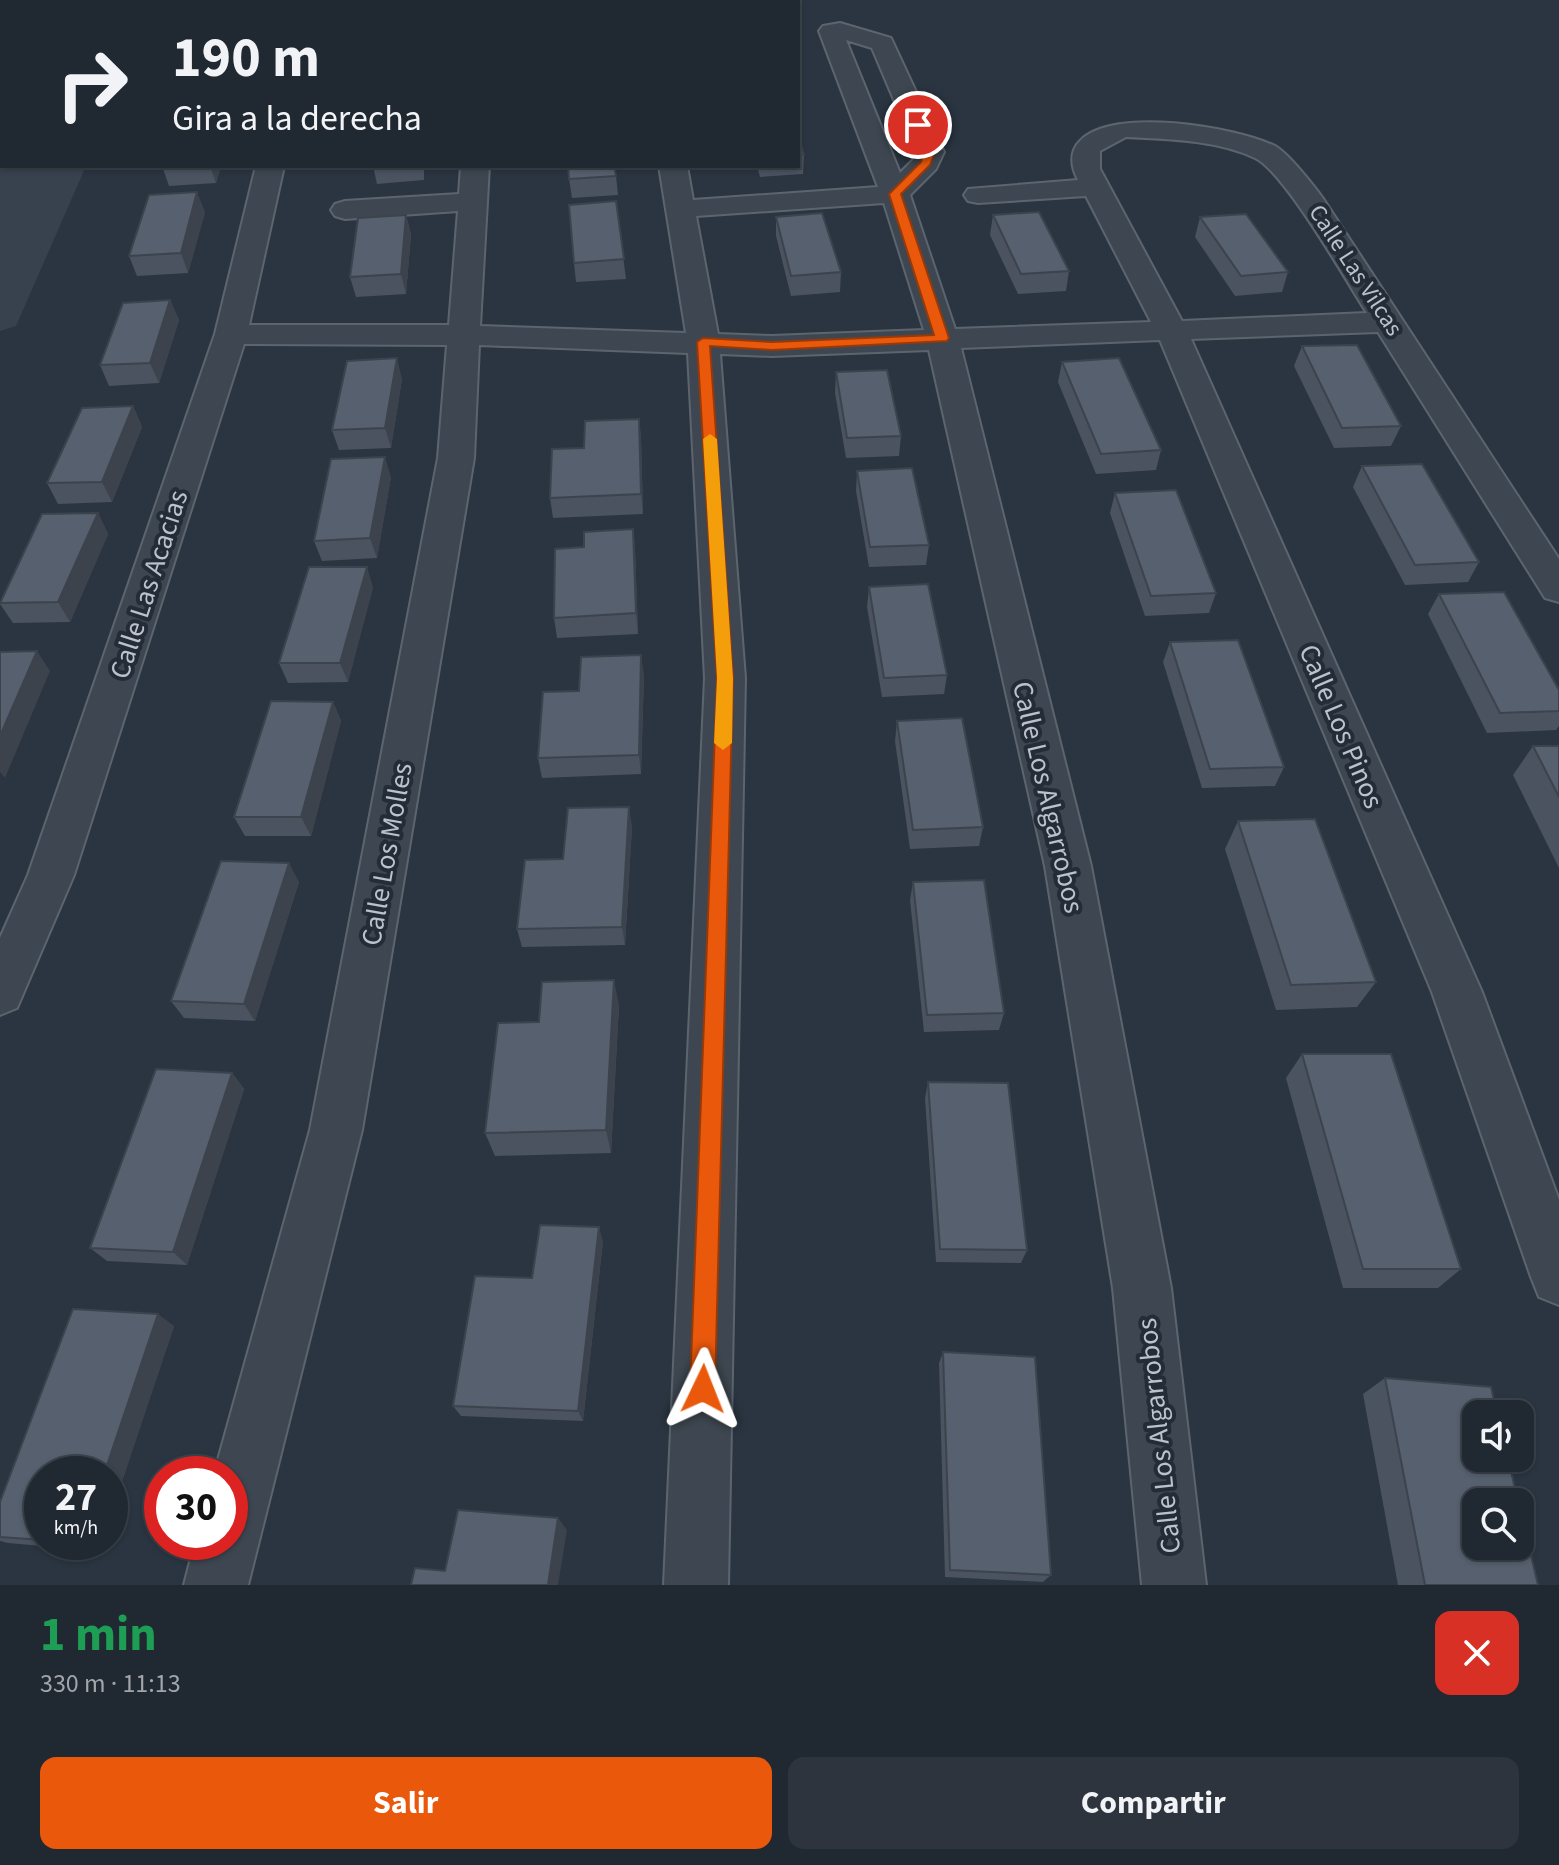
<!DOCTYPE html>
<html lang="es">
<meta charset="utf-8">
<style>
body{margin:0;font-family:"Source Sans 3",sans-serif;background:#2d343d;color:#f1f3f6;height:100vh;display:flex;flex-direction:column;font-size:30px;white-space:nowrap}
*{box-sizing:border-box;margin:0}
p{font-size:26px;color:#a2a6ab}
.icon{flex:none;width:44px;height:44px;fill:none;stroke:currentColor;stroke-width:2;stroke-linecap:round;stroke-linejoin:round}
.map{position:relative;height:1585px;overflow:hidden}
.sheet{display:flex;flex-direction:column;background:#202831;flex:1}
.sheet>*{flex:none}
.top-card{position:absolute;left:0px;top:0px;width:800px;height:168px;box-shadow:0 2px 6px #0004,0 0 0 2px #3d444d;background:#202831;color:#f1f3f6;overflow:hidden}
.fabs{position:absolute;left:1462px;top:1400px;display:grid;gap:16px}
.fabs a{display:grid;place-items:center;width:72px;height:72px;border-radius:16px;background:#202831;box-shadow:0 2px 6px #0004,0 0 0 2px #3d444d;font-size:40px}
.speed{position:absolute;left:24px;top:1456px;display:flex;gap:16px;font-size:40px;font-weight:700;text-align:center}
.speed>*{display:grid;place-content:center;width:104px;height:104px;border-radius:50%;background:#202831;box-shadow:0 2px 6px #0004,0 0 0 2px #3d444d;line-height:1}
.speed small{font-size:20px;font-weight:400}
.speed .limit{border:12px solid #d22;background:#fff;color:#111}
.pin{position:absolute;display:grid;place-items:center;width:68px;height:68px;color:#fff;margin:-34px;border:4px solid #fff;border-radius:50%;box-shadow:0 2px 8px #0007}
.me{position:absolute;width:88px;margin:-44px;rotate:2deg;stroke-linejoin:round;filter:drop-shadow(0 0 6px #0008)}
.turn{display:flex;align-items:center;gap:28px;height:168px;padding:0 40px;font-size:36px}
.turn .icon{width:104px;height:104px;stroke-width:2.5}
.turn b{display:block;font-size:56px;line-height:68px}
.round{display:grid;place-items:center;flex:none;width:84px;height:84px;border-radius:16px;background:#2d343d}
.overview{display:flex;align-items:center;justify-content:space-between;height:136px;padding:0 40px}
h1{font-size:48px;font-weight:700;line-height:60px;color:#1e9e55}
.cta{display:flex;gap:16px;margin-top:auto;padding:16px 40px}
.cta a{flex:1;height:92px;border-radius:16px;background:#ea580c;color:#fff;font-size:32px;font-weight:700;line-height:92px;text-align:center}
.cta a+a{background:#2d343d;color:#f1f3f6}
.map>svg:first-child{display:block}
.airport{fill:#38424e}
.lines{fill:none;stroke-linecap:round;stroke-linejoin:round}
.minor-casing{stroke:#5c656e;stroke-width:4}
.minor{fill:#3e4751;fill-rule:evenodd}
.wall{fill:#4a535f}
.shaded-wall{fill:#3c434d}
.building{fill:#56606e;stroke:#3c434d;stroke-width:2}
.route{fill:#ea580c;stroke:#983908;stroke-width:2}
.slow{fill:#f59e0b}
.labels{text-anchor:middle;stroke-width:8;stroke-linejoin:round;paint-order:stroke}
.far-street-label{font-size:24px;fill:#bbc2cb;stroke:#232c37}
.street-label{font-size:28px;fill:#bbc2cb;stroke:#232c37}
</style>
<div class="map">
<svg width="1559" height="1585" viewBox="0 0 1559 1585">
<rect width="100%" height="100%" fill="#2a3541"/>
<path class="airport" d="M 0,0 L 159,0 L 2,2 L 2,166 L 86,166 L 16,326 L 0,331 Z"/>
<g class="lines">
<defs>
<g id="minor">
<path d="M 295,0 L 319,0 L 294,2 Z"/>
<rect x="466" y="0" width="24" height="2"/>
<rect x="634" y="0" width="24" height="2"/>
<path d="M 840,23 L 891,38 L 944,152 L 936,169 L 910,195 L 955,329 L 1151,322 L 1086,196 L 978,203 L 968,201 L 964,195 L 968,189 L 1078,180 C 1071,167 1069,152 1080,141 C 1113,106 1235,127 1275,146 C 1288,153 1315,187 1324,200 L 1559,559 L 1559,602 L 1545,598 L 1378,332 L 1191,339 L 1482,992 L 1559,1200 L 1559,1305 L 1539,1297 L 1531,1277 L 1432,992 L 1160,340 L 961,348 L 1091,866 L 1171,1288 L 1206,1585 L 1142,1585 L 1113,1288 L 1045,866 L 929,350 L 772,356 L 720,354 L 745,678 L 728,1585 L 664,1585 L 705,678 L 688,353 L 479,345 L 474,458 L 362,1130 L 248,1585 L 184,1585 L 195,1542 L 230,1542 L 230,1474 L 214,1474 L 310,1130 L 438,458 L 447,345 L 244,344 L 74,875 L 17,1008 L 0,1015 L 0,938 L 28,875 L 215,334 L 256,166 L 284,166 L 249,325 L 449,325 L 458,211 L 345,219 L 335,216 L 331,210 L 335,204 L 345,201 L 459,194 L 461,166 L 489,166 L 480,326 L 686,333 L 659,166 L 687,166 L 693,200 L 878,187 L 819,31 L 823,26 ZM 846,40 L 872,48 L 916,152 L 913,160 L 900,173 ZM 1126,137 C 1168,139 1217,140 1255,158 C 1285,172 1346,281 1367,313 L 1182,321 L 1100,169 L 1100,151 ZM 884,203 L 924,330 L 772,336 L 718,334 L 696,216 Z"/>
</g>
</defs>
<use href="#minor" class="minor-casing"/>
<use href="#minor" class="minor"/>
</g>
<g class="wall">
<path d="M 798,136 L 804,155 L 803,174 L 760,177 L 757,166 L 798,166 Z"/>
<path d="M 162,166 L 221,166 L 216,183 L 169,186 Z"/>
<path d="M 373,166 L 424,166 L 424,180 L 377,184 Z"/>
<path d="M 616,176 L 618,195 L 572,198 L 569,179 Z"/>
<path d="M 616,201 L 626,279 L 576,282 L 574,263 Z"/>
<path d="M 205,212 L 188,273 L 137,276 L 129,256 Z"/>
<path d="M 406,215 L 411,234 L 406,294 L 356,297 L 350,277 Z"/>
<path d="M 993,215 L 1069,271 L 1066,291 L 1018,294 L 990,235 Z"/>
<path d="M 776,217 L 841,272 L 840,292 L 791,296 L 776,236 Z"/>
<path d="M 1200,217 L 1288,272 L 1282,292 L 1235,296 L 1195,237 Z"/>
<path d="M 170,300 L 179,320 L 159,383 L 109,386 L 100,365 Z"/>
<path d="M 1302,346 L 1401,426 L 1391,446 L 1334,448 L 1294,366 Z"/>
<path d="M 1062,362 L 1161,450 L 1156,470 L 1096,474 L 1058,382 Z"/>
<path d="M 836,372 L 901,436 L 899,456 L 846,458 L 835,393 Z"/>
<path d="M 402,379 L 391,448 L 339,450 L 332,430 Z"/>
<path d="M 133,406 L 142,427 L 112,502 L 58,504 L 47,483 Z"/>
<path d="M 639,419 L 641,439 L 643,514 L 553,518 L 550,498 Z"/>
<path d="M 1362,466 L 1479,562 L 1468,582 L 1405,585 L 1353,487 Z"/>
<path d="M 857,471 L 929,545 L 926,565 L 869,567 L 856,491 Z"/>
<path d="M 391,477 L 377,558 L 322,561 L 314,541 Z"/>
<path d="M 1115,493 L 1216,593 L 1209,613 L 1145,616 L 1110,513 Z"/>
<path d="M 98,513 L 108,534 L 70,622 L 13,623 L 0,604 Z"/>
<path d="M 633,529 L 635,549 L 638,634 L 557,638 L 554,618 L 584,547 Z"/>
<path d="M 373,587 L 348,682 L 288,683 L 279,663 Z"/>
<path d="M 869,587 L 947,675 L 944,694 L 882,697 L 867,607 Z"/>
<path d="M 1439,594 L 1559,690 L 1559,726 L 1556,730 L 1487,733 L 1428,614 Z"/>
<path d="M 1170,642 L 1284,767 L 1275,786 L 1202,788 L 1163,662 Z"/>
<path d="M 644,675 L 641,774 L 542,778 L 538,758 L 579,691 Z"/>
<path d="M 333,702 L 341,721 L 311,836 L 245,836 L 234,817 Z"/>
<path d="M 897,721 L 983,827 L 979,846 L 910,849 L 895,741 Z"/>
<path d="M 1533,746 L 1559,746 L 1559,868 L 1513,775 Z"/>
<path d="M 1238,821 L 1376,982 L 1357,1007 L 1276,1010 L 1225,849 Z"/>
<path d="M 632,826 L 625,945 L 522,947 L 517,929 L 563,859 Z"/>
<path d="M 299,882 L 255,1021 L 184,1018 L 171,1001 Z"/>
<path d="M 913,882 L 1004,1013 L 999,1030 L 924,1032 L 910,900 Z"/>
<path d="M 619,1005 L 611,1153 L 495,1156 L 485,1133 L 539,1022 Z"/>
<path d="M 1302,1054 L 1461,1269 L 1438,1288 L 1343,1288 L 1286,1078 Z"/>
<path d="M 232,1073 L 244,1089 L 187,1265 L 107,1261 L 90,1248 Z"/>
<path d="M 928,1082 L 1027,1250 L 1021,1263 L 936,1262 L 925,1098 Z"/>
<path d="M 603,1241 L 583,1421 L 461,1416 L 453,1406 L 532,1278 Z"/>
<path d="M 174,1326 L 110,1517 L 110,1474 L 42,1474 L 42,1542 L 102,1542 L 99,1551 L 8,1543 L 0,1541 L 0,1502 Z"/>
<path d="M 943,1352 L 1051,1575 L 1043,1582 L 945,1577 L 939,1363 Z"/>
<path d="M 1385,1378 L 1538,1585 L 1398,1585 L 1363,1394 Z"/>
</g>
<g class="shaded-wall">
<path d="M 210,166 L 221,166 L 216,183 Z"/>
<path d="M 197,192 L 205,212 L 188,273 L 181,253 Z"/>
<path d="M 406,215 L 411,234 L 406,294 L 401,274 Z"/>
<path d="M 170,300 L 179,320 L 159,383 L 150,363 Z"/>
<path d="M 397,358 L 402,379 L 391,448 L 385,428 Z"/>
<path d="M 133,406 L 142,427 L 112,502 L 102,482 Z"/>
<path d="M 639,419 L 641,439 L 643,514 L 641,494 Z"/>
<path d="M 385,457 L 391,477 L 377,558 L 370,538 Z"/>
<path d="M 98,513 L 108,534 L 70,622 L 58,602 Z"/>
<path d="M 633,529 L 635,549 L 638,634 L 636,613 Z"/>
<path d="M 367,567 L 373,587 L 348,682 L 340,663 Z"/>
<path d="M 37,651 L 50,671 L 5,778 L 0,772 L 0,736 Z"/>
<path d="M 641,655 L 644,675 L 641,774 L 639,755 Z"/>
<path d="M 333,702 L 341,721 L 311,836 L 301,817 Z"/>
<path d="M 629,807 L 632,826 L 625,945 L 622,927 Z"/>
<path d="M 289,863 L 299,882 L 255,1021 L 244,1004 Z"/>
<path d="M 614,980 L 619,1005 L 611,1153 L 606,1130 Z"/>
<path d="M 232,1073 L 244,1089 L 187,1265 L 173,1252 Z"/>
<path d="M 599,1227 L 603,1241 L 583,1421 L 578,1411 Z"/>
<path d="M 158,1314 L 174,1326 L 110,1517 L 110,1474 L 104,1474 Z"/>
<path d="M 558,1518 L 567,1530 L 558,1585 L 548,1585 Z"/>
<path d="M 81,1542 L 102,1542 L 99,1551 L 80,1543 Z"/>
</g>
<g class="building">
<path d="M 210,0 L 249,0 L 249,2 L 209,2 Z"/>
<rect x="385" y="0" width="40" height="2"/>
<rect x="555" y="0" width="39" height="2"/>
<path d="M 798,136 L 804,155 L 798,155 Z"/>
<path d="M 568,166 L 614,166 L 616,176 L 569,179 Z"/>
<path d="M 197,192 L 181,253 L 129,256 L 149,195 Z"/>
<path d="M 616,201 L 624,259 L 574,263 L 569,205 Z"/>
<path d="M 1039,212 L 1069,271 L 1021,274 L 993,215 Z"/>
<path d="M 822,213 L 841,272 L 791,276 L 776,217 Z"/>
<path d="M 1246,214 L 1288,272 L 1241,276 L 1200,217 Z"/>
<path d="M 406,215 L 401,274 L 350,277 L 358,218 Z"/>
<path d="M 170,300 L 150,363 L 100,365 L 123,303 Z"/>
<path d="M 1357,345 L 1401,426 L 1342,428 L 1302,346 Z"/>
<path d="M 397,358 L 385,428 L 332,430 L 347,361 Z"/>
<path d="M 1119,358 L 1161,450 L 1101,454 L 1062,362 Z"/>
<path d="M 887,370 L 901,436 L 847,438 L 836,372 Z"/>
<path d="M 133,406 L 102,482 L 47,483 L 82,408 Z"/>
<path d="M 639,419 L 641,494 L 550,498 L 552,449 L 584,448 L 585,421 Z"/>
<path d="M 385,457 L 370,538 L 314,541 L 331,459 Z"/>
<path d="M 1422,464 L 1479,562 L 1415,565 L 1362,466 Z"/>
<path d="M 912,468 L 929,545 L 870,547 L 857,471 Z"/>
<path d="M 1176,490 L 1216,593 L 1151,596 L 1115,493 Z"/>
<path d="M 98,513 L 58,602 L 0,603 L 42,514 Z"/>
<path d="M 633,529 L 636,613 L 554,618 L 555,549 L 584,547 L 584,532 Z"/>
<path d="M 309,567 L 367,567 L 340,663 L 279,663 Z"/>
<path d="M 928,584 L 947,675 L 884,678 L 869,587 Z"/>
<path d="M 1504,592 L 1559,690 L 1559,711 L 1500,713 L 1439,594 Z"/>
<path d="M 1238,640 L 1284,767 L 1210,769 L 1170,642 Z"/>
<path d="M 37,651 L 0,736 L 0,652 Z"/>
<path d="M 641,655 L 639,755 L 538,758 L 543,692 L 579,691 L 581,657 Z"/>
<path d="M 271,701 L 333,702 L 301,817 L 234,817 Z"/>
<path d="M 962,718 L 983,827 L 913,830 L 897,721 Z"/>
<path d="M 1533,746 L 1559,746 L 1559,797 Z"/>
<path d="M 629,807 L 622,927 L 517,929 L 525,860 L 563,859 L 568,808 Z"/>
<path d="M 1315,819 L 1376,982 L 1291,985 L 1238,821 Z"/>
<path d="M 221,861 L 289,863 L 244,1004 L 171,1001 Z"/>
<path d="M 984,880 L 1004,1013 L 927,1015 L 913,882 Z"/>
<path d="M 614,980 L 606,1130 L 485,1133 L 498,1023 L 539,1022 L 542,982 Z"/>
<path d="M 1302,1054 L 1391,1054 L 1461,1269 L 1363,1269 Z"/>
<path d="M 156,1069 L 232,1073 L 173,1252 L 90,1248 Z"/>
<path d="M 928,1082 L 1008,1083 L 1027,1250 L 940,1249 Z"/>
<path d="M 540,1225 L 599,1227 L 578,1411 L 453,1406 L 475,1276 L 532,1278 Z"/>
<path d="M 73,1309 L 158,1314 L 104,1474 L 42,1474 L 42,1540 L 0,1537 L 0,1502 Z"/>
<path d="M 943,1352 L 1035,1357 L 1051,1575 L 950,1570 Z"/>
<path d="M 1385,1378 L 1491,1387 L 1497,1414 L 1476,1414 L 1476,1458 L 1508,1458 L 1518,1502 L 1476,1502 L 1476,1546 L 1520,1546 L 1520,1509 L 1538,1585 L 1425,1585 Z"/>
<path d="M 458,1510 L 558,1518 L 548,1585 L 411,1585 L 415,1568 L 445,1571 Z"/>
</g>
<path class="route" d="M 914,122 L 921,122 L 935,152 L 930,165 L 901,194 L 949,338 L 947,341 L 772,350 L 710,346 L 733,678 L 715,1389 L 711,1398 L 703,1401 L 694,1398 L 690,1389 L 717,678 L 697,342 L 703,338 L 772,342 L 934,335 L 889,194 L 921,162 L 924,152 Z"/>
<path class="slow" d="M 710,434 L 717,439 L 733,678 L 732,743 L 723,750 L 714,743 L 717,678 L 703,439 Z"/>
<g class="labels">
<g class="far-street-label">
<text transform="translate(1356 270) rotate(57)" y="8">Calle Las Vilcas</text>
</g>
<g class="street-label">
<text transform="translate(148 584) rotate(-72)" y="10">Calle Las Acacias</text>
<text transform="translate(1342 726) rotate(67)" y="10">Calle Los Pinos</text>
<text transform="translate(1049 797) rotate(77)" y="10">Calle Los Algarrobos</text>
<text transform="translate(386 854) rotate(-80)" y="10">Calle Los Molles</text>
<text transform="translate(1158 1436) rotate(-96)" y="10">Calle Los Algarrobos</text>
</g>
</g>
</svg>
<div class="fabs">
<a><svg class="icon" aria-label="sound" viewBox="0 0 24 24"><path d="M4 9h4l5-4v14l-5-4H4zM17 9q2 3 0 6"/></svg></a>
<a><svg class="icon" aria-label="search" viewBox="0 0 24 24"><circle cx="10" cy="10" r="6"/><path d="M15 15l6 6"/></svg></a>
</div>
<div class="speed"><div>27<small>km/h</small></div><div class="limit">30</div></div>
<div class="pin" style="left:918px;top:125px;background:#d93025"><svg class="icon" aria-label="arrive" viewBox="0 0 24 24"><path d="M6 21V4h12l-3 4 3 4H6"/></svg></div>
<svg class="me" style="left:703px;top:1389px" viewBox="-20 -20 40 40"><path d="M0-17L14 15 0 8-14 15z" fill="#ea580c" stroke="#fff" stroke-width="4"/></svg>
<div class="top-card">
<div class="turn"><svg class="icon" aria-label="right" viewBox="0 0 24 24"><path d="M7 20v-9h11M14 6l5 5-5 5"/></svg><div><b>190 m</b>Gira a la derecha</div></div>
</div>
</div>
<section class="sheet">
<div class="overview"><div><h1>1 min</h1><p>330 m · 11:13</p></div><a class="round" style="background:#d93025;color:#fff"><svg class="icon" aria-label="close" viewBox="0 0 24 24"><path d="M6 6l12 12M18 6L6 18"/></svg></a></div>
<div class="cta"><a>Salir</a><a>Compartir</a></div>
</section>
